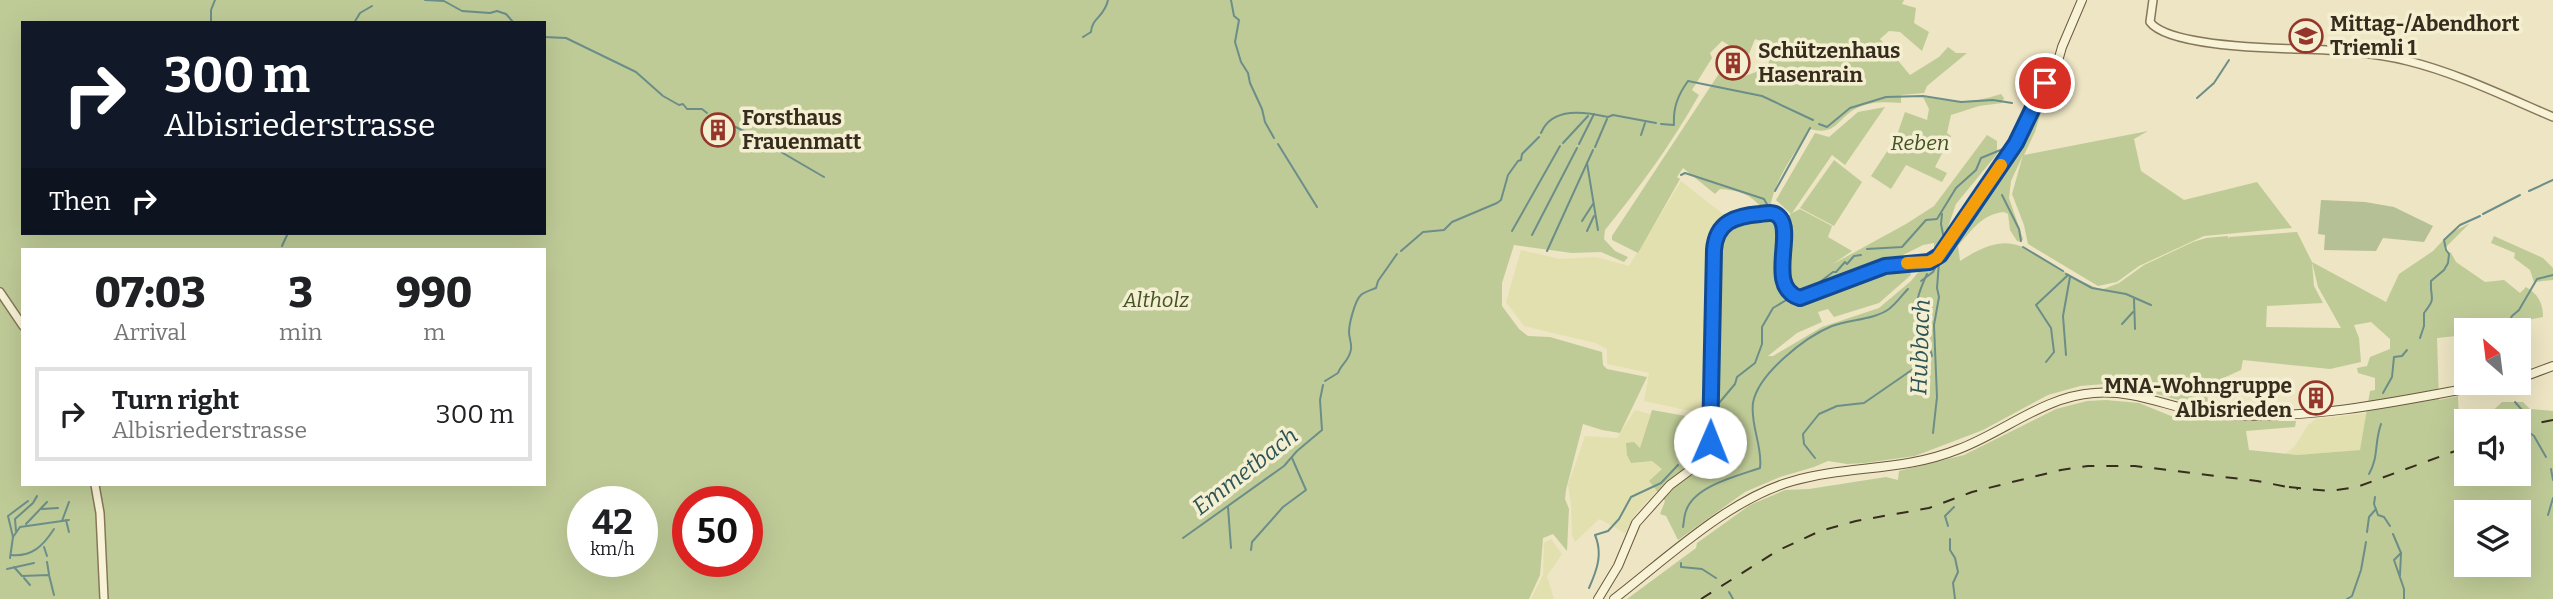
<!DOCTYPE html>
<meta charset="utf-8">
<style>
body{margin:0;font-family:Bitter,serif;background:#f6f6f6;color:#202124;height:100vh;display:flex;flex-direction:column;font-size:26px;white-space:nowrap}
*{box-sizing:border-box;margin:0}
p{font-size:23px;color:#757577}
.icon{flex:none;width:38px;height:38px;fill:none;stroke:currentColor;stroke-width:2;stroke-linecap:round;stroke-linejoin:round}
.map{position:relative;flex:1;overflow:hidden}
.sheet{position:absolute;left:21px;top:248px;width:525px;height:238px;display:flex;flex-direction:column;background:#fff;border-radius:0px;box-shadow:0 7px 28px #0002}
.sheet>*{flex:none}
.top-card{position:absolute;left:21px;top:21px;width:525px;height:214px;border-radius:0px;box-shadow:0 7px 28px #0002;background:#111827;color:#fff;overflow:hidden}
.needle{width:46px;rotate:332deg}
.controls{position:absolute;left:2454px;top:318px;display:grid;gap:14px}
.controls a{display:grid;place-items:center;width:77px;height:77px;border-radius:0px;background:#fff;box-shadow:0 7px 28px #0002;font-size:35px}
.speed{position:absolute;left:567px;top:486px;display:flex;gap:14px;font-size:35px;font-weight:700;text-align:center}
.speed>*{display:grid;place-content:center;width:91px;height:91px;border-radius:50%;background:#fff;box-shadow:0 7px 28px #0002;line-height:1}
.speed small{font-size:18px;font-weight:400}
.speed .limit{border:10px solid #d22;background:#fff;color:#111}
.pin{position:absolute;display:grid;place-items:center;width:60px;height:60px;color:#fff;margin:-30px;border:4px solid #fff;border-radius:50%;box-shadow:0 2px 7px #0007}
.me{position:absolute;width:77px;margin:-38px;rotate:1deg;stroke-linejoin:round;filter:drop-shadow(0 0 5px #0008)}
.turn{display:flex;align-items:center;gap:24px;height:147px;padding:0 28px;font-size:32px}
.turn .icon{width:91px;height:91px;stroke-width:2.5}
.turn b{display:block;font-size:49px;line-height:60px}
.then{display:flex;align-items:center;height:66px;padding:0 28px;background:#0003;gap:14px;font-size:26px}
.eta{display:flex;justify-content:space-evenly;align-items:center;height:119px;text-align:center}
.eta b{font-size:42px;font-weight:800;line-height:49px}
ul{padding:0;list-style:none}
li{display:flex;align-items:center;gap:21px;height:94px;margin:0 14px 10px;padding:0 14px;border:4px solid #e0e0e0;border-radius:0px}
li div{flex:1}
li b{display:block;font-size:26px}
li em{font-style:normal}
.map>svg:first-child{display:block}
.farmland{fill:#e3e0b0}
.green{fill:#bfcb97;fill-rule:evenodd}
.cemetery{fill:#b6c096}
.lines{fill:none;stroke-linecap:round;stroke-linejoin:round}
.stream{stroke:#6c8e89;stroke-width:2}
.tertiary-casing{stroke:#87775a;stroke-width:10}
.secondary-casing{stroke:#69583d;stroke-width:10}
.tertiary{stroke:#f8f2d6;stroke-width:7}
.secondary{stroke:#f8f2d6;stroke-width:8}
.rail{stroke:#372d1e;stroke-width:2;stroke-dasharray:12 12;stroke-linecap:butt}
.route-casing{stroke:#114b97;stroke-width:18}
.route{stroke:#1a73e8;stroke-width:12}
.slow{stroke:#f59e0b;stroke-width:12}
.labels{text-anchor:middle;stroke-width:7;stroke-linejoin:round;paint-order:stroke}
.poi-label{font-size:21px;font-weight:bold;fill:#372d1e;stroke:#f5efd2;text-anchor:start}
.park-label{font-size:21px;font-style:italic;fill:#425325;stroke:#f5efd2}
.water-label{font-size:23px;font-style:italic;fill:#2d5557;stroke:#f5efd2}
</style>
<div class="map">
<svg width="2553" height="599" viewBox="0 0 2553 599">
<rect width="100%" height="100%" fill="#ede5c3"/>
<g class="farmland">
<path d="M 1681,181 L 1723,214 L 1713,227 L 1704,414 L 1644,401 L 1649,373 L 1607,364 L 1607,349 L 1595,343 L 1524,326 L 1506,302 L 1521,250 L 1560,259 L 1596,257 L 1629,266 Z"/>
<path d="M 1635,410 L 1650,414 L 1643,443 L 1679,468 L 1637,512 L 1625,533 L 1599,519 L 1575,542 L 1572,535 L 1571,505 L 1568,485 L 1585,436 L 1617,438 Z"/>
<path d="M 2367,413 L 2361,450 L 2297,455 L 2285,454 L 2294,447 L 2308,425 L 2316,419 Z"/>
<path d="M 1551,539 L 1562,554 L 1547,576 L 1554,599 L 1531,599 L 1543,575 L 1544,543 Z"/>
</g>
<g class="green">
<path d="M 0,0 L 1904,0 L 1902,4 L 1916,8 L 1914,23 L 1929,32 L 1922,51 L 1900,32 L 1889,31 L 1880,39 L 1910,75 L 1939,57 L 1948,47 L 1956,53 L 1967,53 L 1927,86 L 1924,93 L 1901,95 L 1901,103 C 1887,102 1871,101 1857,108 C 1836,119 1837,136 1810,129 C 1795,153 1774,180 1770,208 L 1762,209 C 1752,194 1737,190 1720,189 L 1715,194 L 1683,168 L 1677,177 L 1680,179 L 1638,253 L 1612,240 L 1612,236 L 1726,63 L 1745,76 L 1756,72 L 1759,66 L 1767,67 L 1775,46 L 1755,39 L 1749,54 L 1734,45 L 1732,47 L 1722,41 L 1710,53 L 1712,58 L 1692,90 L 1699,95 C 1672,143 1640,187 1605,230 L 1604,239 L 1615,251 L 1628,257 L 1624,262 L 1601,252 L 1572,253 L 1514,245 L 1502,283 L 1502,306 L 1519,329 L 1528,336 L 1550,337 L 1602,352 L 1603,365 L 1607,369 L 1647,377 L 1620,433 L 1602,430 L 1583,424 L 1566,490 L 1565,499 L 1569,509 L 1567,551 L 1553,534 L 1543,538 L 1540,575 L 1529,599 L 0,599 ZM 23,23 L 544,23 L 544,233 L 23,233 ZM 23,250 L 544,250 L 544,485 L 23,485 ZM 583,502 L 642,502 L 642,562 L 583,562 ZM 688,502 L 747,502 L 747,562 L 688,562 Z"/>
<path d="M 2001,94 L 2004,98 L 2002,103 L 1979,106 L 1951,115 L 1947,133 L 1951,136 L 1935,167 L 1947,173 L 1942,182 L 1906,165 L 1891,189 L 1871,176 L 1896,138 L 1905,112 L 1927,120 L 1929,109 L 1923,97 C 1953,102 1971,104 2001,94 Z"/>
<path d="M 2041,98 L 2049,104 L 2041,112 L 2035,132 L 2024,155 L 2148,131 L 2134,139 L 2141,171 L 2184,200 L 2257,182 L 2292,228 L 2204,236 L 2139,266 L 2117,282 L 2098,286 L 2028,244 L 2024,225 L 2012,194 L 2023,155 L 2011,181 L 2009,198 L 2023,239 L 2021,242 L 2017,241 L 2010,230 L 2008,214 L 2004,212 C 1982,214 1972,230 1958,246 L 1960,261 C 2010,229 2021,245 2067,273 C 2077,280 2090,285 2101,290 L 2119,283 L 2144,265 L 2193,242 L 2206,238 L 2228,236 L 2228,239 L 2229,237 L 2297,232 L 2312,262 L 2386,302 L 2399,274 L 2433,251 L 2449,234 L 2470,223 L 2444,249 L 2451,253 L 2456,262 L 2485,282 L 2504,280 L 2520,293 L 2526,287 C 2538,294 2543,303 2543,317 L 2516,322 L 2497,331 L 2466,331 L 2466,335 L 2437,338 L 2439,400 L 2458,396 L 2459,420 L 2485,418 L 2502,402 L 2523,402 L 2530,409 L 2553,411 L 2553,599 L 1627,599 L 1696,548 L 1697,543 L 1750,505 L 1785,490 L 1809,489 L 1886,477 L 1898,480 L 1899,471 L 1964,455 L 2056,409 L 2087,401 L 2106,400 L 2139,403 L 2176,418 L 2191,420 L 2296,421 L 2295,427 L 2246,431 L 2249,450 L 2297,455 L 2360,450 L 2370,391 L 2375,390 L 2375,378 L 2358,373 L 2357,368 L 2367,366 L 2370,357 L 2390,349 L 2390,339 L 2371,322 L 2354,325 L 2359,338 L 2361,362 L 2330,369 L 2243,360 L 2241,370 L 2208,385 L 2206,390 L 2209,406 L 2218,405 L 2225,409 L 2204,407 L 2117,383 L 2080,386 L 2048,395 L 1983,430 L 1915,456 L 1865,463 L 1847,464 L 1828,461 L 1814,467 L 1780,477 L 1745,492 L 1678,540 L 1666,516 L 1660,514 L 1665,501 L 1649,481 L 1662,469 L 1652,461 L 1631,463 L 1627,455 L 1626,443 L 1634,442 L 1640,448 L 1652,410 L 1714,421 L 1717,247 C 1728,215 1743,220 1773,217 L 1778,224 L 1780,285 L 1784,294 L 1794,288 L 1791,288 L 1786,257 L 1786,218 L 1791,214 L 1776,200 L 1815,133 L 1829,137 L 1858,112 L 1885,107 L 1845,165 L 1832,155 L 1792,213 L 1800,209 L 1832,226 L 1828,237 L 1852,251 L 1833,264 L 1906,224 L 1934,206 L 1987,135 L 1997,141 L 1997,154 L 1956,204 L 1948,227 L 1954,242 L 2024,136 ZM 1934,243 L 1934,252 L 1950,250 L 1946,260 L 1921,269 L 1911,281 L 1879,308 L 1822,327 L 1773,356 L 1768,356 L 1797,333 L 1822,322 L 1818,312 L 1828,309 L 1834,317 L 1879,303 L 1911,275 L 1909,267 L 1889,270 L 1803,303 L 1792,301 L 1804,293 L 1891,261 L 1923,245 ZM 2312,262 L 2318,287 L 2341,328 L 2266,327 L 2267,306 L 2323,303 L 2314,286 ZM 2466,422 L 2518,422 L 2518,474 L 2466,474 ZM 2466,513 L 2518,513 L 2518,565 L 2466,565 Z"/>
<path d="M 1834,160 L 1862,182 L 1834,226 L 1800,208 Z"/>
<path d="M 2494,236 L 2543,258 L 2553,268 L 2553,280 L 2534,282 L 2530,270 L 2514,258 L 2515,253 L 2491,243 Z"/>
</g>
<path class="cemetery" d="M 2321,200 L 2365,202 L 2394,207 L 2433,226 L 2424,242 L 2383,238 L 2376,251 L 2324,250 L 2325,235 L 2318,234 Z"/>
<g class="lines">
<g class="stream">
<path d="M 425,0 L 444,1 L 462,11 L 490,13 L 497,11 L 506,14 L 513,22"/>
<path d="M 1231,0 L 1234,16 L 1239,20 L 1235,42 L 1241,62 L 1248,73 L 1250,83 L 1262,109 L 1265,122 L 1274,138"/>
<path d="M 211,23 L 211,10 L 215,0"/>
<path d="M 354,23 L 360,13 L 372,6"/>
<path d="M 544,37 L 566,38 L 636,72 L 663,96 L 679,105 L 683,104 L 687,109 L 702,109 L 707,113"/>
<path d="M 1083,37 L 1091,32 C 1092,17 1104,18 1108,0"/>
<path d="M 2197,98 L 2214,83 L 2229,60"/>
<path d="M 713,116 L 752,135 L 824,177"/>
<path d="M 1661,124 L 1674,125 C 1673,107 1678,95 1688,81 L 1762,96 L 1813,120"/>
<path d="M 1819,124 L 1827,127 L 1850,108 L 1886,97 L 1923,96 L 1961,102 L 1993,100 L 2012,103"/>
<path d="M 1541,133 C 1552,106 1586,112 1608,117 L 1613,115 L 1656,123"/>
<path d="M 1641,135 L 1645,123"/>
<path d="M 1563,143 L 1588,116"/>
<path d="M 1278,144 L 1317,207"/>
<path d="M 1579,144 L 1594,114"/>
<path d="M 1595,147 L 1607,119"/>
<path d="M 1587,163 L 1598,230"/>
<path d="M 1681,175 L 1685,173 L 1764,199 L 1768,206"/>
<path d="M 1775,191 L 1810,128"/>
<path d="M 2529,191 L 2553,180"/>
<path d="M 2002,195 L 2019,229 L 2021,241"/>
<path d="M 1942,214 L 1941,224 L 1944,239"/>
<path d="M 2483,214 L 2520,195"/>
<path d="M 1582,221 L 1593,204"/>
<path d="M 1512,231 L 1560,146"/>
<path d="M 1587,231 L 1594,216"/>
<path d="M 1532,235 L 1577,148"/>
<path d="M 282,246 L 288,233"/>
<path d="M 2023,247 L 2063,271"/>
<path d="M 1867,249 L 1902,247 L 1926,220 L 1937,219 L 1956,188 L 1976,170 L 1981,158 L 2003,149"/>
<path d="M 1401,251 L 1423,232 L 1444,230 L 1452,222 L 1497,203 L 1501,200 L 1508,175 L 1518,161 L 1521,160 L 1522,154 L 1539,137"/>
<path d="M 1547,251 L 1593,150"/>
<path d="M 2068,275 L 2092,288 L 2126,294 L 2151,305"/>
<path d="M 1921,281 L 1933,272 L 1937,264"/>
<path d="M 1797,291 L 1816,285 L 1833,272 L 1836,272 L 1845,262 L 1847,264 L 1854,256 L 1861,255"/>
<path d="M 2134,299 L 2135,329"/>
<path d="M 2122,324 L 2133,312"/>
<path d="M 2490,331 L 2508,324 L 2512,316 L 2519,310 L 2537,279 L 2553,275"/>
<path d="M 2420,338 L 2424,326 L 2424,313 C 2437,296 2430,301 2431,281 L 2444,270 L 2448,263 L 2449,254 L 2446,250 L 2444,240 L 2460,225 L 2480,216"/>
<path d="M 2066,355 L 2063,316 L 2070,277"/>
<path d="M 2046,362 L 2054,352 L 2051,328 L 2036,305 L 2068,275 L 2066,274"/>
<path d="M 1325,381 L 1338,373 C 1341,364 1350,360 1351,349 C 1352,344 1349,338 1349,332 C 1349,324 1355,300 1361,295 C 1364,292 1371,290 1376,288 L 1378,281 L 1397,254"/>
<path d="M 2383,393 L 2392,377 L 2394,357 L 2402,356 L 2407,350"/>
<path d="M 2515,402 L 2522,410 L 2524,421"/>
<path d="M 1714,409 L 1735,384 L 1737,377 L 1755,363 L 1762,344 L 1762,327 L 1773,308 L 1788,299"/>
<path d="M 2527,431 L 2534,436 L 2546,457"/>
<path d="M 1933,433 L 1937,397 L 1934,325 L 1939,297 L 1937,288 L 1939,262"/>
<path d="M 1815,458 L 1804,444 L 1803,434 L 1819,414 L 1837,406 L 1864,403 L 1932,356 C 1930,345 1923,335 1919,324 C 1912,308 1920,289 1927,274"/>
<path d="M 1682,460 C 1699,444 1705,440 1705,417"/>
<path d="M 2551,469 L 2553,480"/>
<path d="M 2369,474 C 2379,456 2374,444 2381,424"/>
<path d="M 2375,497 L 2374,504 L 2378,515 L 2384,517 L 2390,526"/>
<path d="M 1228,507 L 1231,548"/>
<path d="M 42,509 L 58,508"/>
<path d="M 2548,515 L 2553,498"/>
<path d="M 66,520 L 69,532"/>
<path d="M 62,521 L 69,502"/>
<path d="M 26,524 L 47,502"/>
<path d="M 1948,526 L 1945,516 L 1954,507"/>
<path d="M 1683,527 C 1684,522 1684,516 1686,511 C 1694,486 1737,476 1760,468 C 1763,447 1750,425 1753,403 C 1758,374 1805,337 1832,326 C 1850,319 1874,320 1889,309 C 1896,304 1902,295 1908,289"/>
<path d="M 16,531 L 15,519 L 33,503 L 37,496"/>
<path d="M 2367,532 L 2369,517 L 2376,509"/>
<path d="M 2393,534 L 2401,553 L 2394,560 L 2404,589 L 2404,599"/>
<path d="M 13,537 L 8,516 L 28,501"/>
<path d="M 1183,538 L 1284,466 L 1297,451 L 1322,430 L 1320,400 L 1323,385"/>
<path d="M 1950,539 L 1950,550 L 1955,558 L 1958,572 L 1953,583 L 1955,599"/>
<path d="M 44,547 L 47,556"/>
<path d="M 1251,550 L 1252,542 L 1283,507 L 1306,490 L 1292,458"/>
<path d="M 11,555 C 32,557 43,546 54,529"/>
<path d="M 10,558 L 13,537 L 20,527 L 69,520"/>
<path d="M 47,562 L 49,574"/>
<path d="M 1681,563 L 1681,567 L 1702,569 L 1716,578"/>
<path d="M 14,567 L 22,576 L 49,575 L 54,595"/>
<path d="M 7,569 L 34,563"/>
<path d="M 2400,575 L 2401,553"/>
<path d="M 24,578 L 30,585"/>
<path d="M 1589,588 C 1597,570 1603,554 1595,535 L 1608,531 L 1619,519 L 1631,497 L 1661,483 L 1678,465"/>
<path d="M 1729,592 L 1733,599"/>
<path d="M 2347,599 L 2352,596 L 2361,570 L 2366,542"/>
</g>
<defs>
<g id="tertiary">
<path d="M 2153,0 L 2150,22 C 2168,46 2266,48 2295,49 C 2327,49 2378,53 2408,61 C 2457,73 2506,97 2553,117"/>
<path d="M 0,292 L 23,326"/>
<path d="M 95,485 L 100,513 L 104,599"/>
</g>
<g id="secondary">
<path d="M 2518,379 L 2553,366"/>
<path d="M 1598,599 L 1618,566 L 1636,523 L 1670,485 L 1701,462 L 1708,451 L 1710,439 L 1714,250 C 1716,225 1732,217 1756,214 C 1764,213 1770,212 1778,216 C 1795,236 1765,287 1800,298 L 1890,265 L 1935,259 L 2021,134 L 2040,90 L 2056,68 L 2062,47 L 2082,0"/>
<path d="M 1614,599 C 1666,559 1730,498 1793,481 C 1849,465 1902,472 1959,449 C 2004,432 2045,396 2094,393 C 2140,389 2179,413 2224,415 C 2316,420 2405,400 2496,383"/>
</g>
</defs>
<use href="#tertiary" class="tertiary-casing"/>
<use href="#secondary" class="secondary-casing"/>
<use href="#tertiary" class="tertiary"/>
<use href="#secondary" class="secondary"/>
<g class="rail">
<path d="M 2518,427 L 2553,420"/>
<path d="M 2289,487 L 2329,491 L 2357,487 L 2466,447"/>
<path d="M 1701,599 L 1777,551 L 1820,531 L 1856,521 L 1929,508 L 1972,492 L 2061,470 L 2088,466 L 2135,466 L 2257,481 L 2298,489"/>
</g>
</g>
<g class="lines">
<defs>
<path id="route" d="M 1710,442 L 1714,250 C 1716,222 1735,216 1760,214 C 1767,213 1775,211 1780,218 C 1794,235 1766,288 1800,298 L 1885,266 L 1929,262 L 1940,255 L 2016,143 L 2045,83"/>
</defs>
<use href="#route" class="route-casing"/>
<use href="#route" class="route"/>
<path class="slow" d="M 1907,263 L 1929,262 L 1937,258 L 2001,165"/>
</g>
<defs>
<symbol id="school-ring" viewBox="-11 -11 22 22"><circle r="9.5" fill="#f5efd2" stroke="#95362b" stroke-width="1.5"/><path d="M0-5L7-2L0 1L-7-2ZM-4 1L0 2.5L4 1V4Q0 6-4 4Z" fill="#95362b"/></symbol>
<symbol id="building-ring" viewBox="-11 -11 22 22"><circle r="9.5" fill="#f5efd2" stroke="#95362b" stroke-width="1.5"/><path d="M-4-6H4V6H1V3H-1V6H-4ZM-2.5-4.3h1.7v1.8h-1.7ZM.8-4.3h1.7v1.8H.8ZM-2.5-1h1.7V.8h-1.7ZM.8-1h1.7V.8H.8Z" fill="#95362b"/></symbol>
</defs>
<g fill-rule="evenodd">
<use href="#school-ring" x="2287" y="17" width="38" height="38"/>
<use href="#building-ring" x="1714" y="44" width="38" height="38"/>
<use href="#building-ring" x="699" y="111" width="38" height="38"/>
<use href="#building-ring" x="2297" y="379" width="38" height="38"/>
</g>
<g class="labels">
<g class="poi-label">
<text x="2330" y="31">Mittag-/Abendhort<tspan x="2330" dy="24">Triemli 1</tspan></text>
<text x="1758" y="58">Schützenhaus<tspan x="1758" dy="24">Hasenrain</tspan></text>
<text x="742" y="125">Forsthaus<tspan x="742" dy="24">Frauenmatt</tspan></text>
<text x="2292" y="393" text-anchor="end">MNA-Wohngruppe<tspan x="2292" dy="24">Albisrieden</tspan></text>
</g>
<g class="park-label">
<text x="1920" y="150">Reben</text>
<text x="1156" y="307">Altholz</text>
</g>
<g class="water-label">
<text transform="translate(1920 347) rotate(-88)" y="8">Hubbach</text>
<text transform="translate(1245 471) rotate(-38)" y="8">Emmetbach</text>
</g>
</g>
</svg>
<div class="controls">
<a><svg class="needle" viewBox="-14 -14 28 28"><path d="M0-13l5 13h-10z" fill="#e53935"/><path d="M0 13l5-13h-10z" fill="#757577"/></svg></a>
<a><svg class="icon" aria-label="sound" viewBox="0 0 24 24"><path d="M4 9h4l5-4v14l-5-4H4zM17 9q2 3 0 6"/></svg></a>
<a><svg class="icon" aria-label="layers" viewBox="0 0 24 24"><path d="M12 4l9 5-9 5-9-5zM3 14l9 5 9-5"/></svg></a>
</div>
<div class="speed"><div>42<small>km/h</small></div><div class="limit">50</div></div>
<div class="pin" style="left:2045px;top:83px;background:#d93025"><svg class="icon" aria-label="arrive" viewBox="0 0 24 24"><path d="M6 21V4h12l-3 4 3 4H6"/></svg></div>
<svg class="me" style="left:1710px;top:442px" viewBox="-20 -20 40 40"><circle r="19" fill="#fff"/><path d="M0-13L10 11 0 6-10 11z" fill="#1a73e8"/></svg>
<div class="top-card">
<div class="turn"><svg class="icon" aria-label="right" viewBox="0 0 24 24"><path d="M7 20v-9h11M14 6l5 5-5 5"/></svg><div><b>300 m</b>Albisriederstrasse</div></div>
<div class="then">Then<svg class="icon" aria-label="right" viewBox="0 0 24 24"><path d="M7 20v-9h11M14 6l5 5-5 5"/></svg></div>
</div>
<section class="sheet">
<div class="eta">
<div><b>07:03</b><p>Arrival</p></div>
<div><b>3</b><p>min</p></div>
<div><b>990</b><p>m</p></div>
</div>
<ul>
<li><svg class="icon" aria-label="right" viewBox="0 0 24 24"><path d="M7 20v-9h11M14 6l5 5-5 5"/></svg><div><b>Turn right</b><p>Albisriederstrasse</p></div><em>300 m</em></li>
</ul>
</section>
</div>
